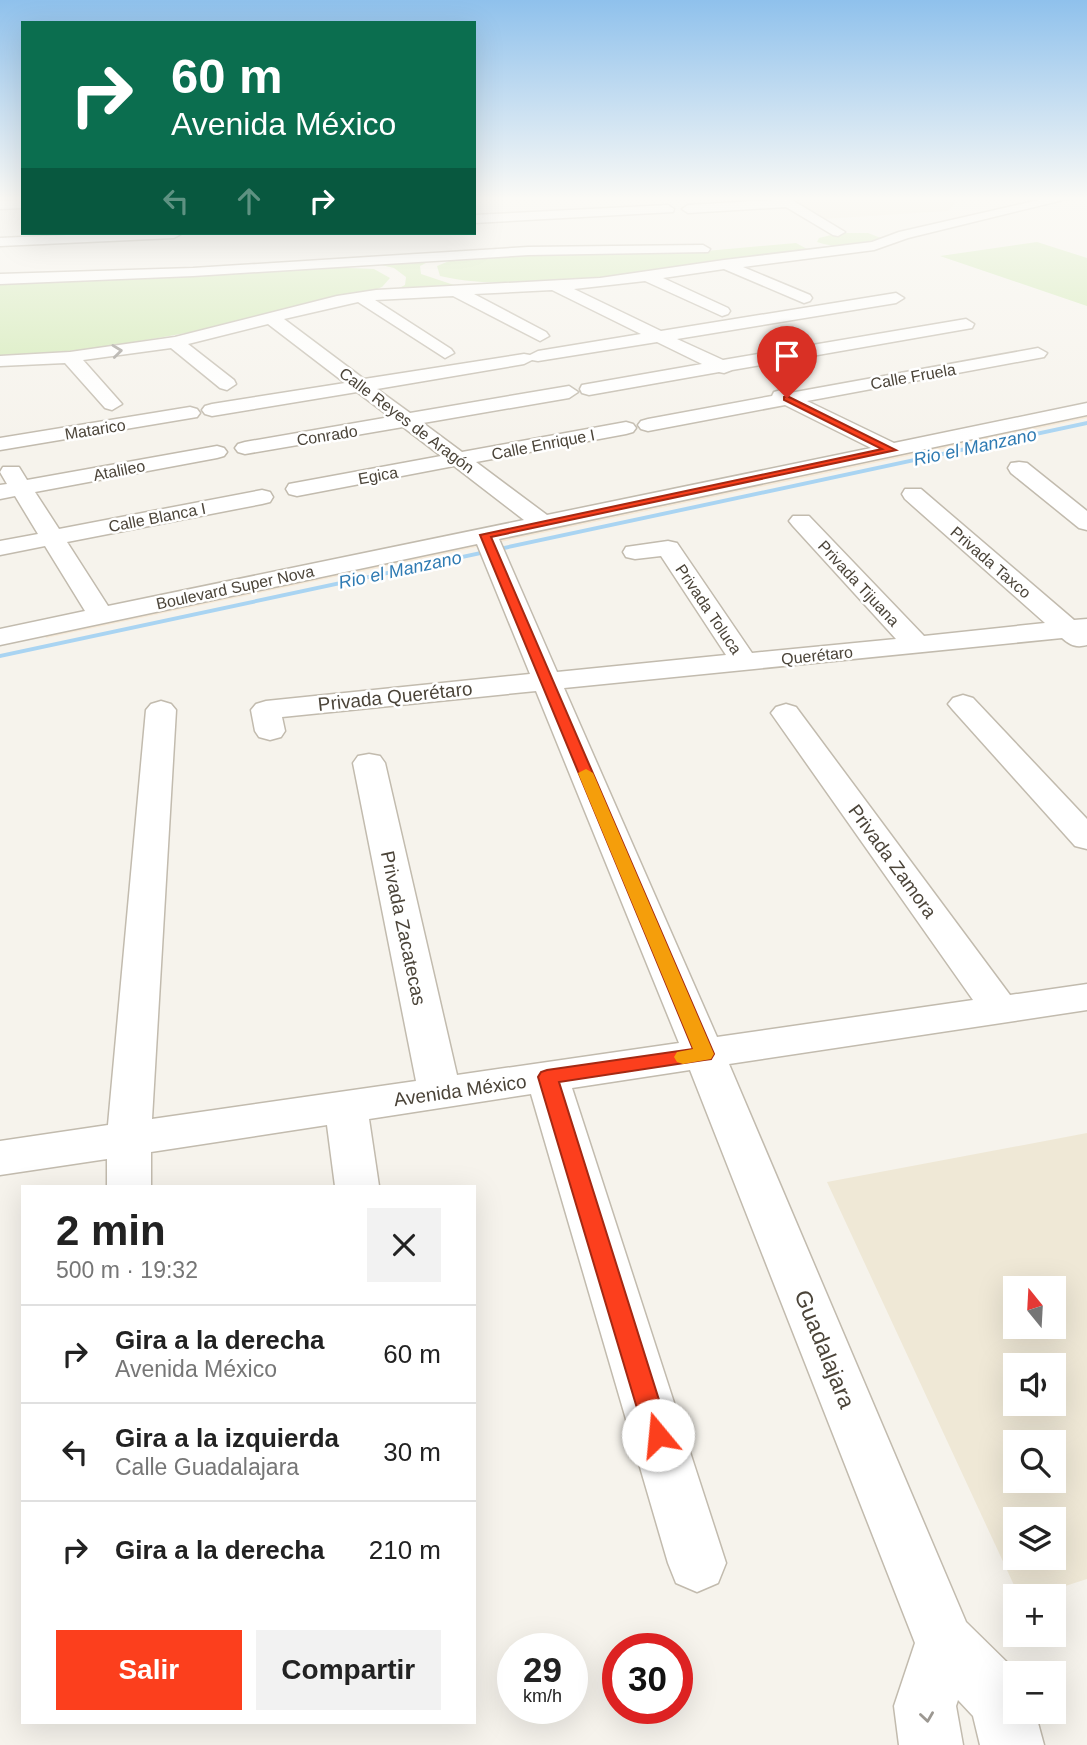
<!DOCTYPE html>
<html lang="es">
<meta charset="utf-8">
<style>
body{margin:0;font-family:Arial,sans-serif;background:#f2f2f2;color:#222;height:100vh;display:flex;flex-direction:column;font-size:26px;white-space:nowrap}
*{box-sizing:border-box;margin:0}
p{font-size:23px;color:#767676}
.icon{flex:none;width:38px;height:38px;fill:none;stroke:currentColor;stroke-width:2;stroke-linecap:round;stroke-linejoin:round}
.map{position:relative;flex:1;overflow:hidden}
.details{position:absolute;left:21px;top:1185px;width:455px;height:539px;display:flex;flex-direction:column;background:#fff;border-radius:0px;box-shadow:0 7px 28px #0002}
.details>*{flex:none}
.top-card{position:absolute;left:21px;top:21px;width:455px;height:214px;border-radius:0px;box-shadow:0 7px 28px #0002;background:#0b6e4f;color:#fff;overflow:hidden}
.needle{width:46px;rotate:342deg}
.buttons{position:absolute;left:1003px;top:1276px;display:grid;gap:14px}
.buttons a{display:grid;place-items:center;width:63px;height:63px;border-radius:0px;background:#fff;box-shadow:0 7px 28px #0002;font-size:35px}
.speed{position:absolute;left:497px;top:1633px;display:flex;gap:14px;font-size:35px;font-weight:700;text-align:center}
.speed>*{display:grid;place-content:center;width:91px;height:91px;border-radius:50%;background:#fff;box-shadow:0 7px 28px #0002;line-height:1}
.speed small{font-size:18px;font-weight:400}
.speed .limit{border:10px solid #d22;background:#fff;color:#111}
.pin{position:absolute;display:grid;place-items:center;width:60px;height:60px;color:#fff;margin:-72px -30px;border-radius:50% 50% 50% 0;rotate:-45deg;box-shadow:0 0 7px #0007}
.pin .icon{rotate:45deg}
.me{position:absolute;width:77px;margin:-38px;rotate:343deg;stroke-linejoin:round;filter:drop-shadow(0 0 5px #0008)}
.turn{display:flex;align-items:center;gap:24px;height:147px;padding:0 35px;font-size:32px}
.turn .icon{width:91px;height:91px;stroke-width:2.5}
.turn b{display:block;font-size:49px;line-height:60px}
.lanes{display:flex;align-items:center;height:66px;padding:0 35px;background:#0003;justify-content:center;gap:35px;direction:ltr}
.lanes .off{opacity:.35}
.round{display:grid;place-items:center;flex:none;width:74px;height:74px;border-radius:0px;background:#f2f2f2}
.head{display:flex;align-items:center;justify-content:space-between;height:119px;padding:0 35px}
h1{font-size:42px;font-weight:800;line-height:52px}
.primary-button{display:flex;gap:14px;margin-top:auto;padding:14px 35px}
.primary-button a{flex:1;height:80px;border-radius:0px;background:#fc3f1d;color:#fff;font-size:28px;font-weight:800;line-height:80px;text-align:center}
.primary-button a+a{background:#f2f2f2;color:#222}
ul{padding:0;list-style:none}
li{display:flex;align-items:center;gap:21px;height:98px;padding:0 35px;border-top:2px solid #e0e0e0}
li div{flex:1}
li b{display:block;font-size:26px}
li em{font-style:normal}
.map>svg:first-child{display:block}
.commercial{fill:#f7ead8}
.education{fill:#efe8d6;fill-rule:evenodd}
.green{fill:#d2eab5}
.lines{fill:none;stroke-linecap:round;stroke-linejoin:round}
.stream{fill:#a9d4f2;fill-rule:evenodd}
.minor-casing{stroke:#c2bbae;stroke-width:3}
.minor{fill:#fff;fill-rule:evenodd}
.oneway{stroke:#9c9892}
.route{fill:#fc3f1d;stroke:#a42913;stroke-width:2}
.slow{fill:#f59e0b}
.labels{text-anchor:middle;stroke-width:5;stroke-linejoin:round;paint-order:stroke}
.far-street-label{font-size:16px;fill:#4b4439;stroke:#fff}
.far-water-label{font-size:18px;font-style:italic;fill:#2e7ab2;stroke:#fff}
.street-label{font-size:19px;fill:#4b4439;stroke:#fff}
.near-street-label{font-size:23px;fill:#4b4439;stroke:#fff}
</style>
<div class="map">
<svg width="1087" height="1745" viewBox="0 0 1087 1745">
<rect width="100%" height="100%" fill="#f6f3ec"/>
<path class="commercial" d="M 1087,406 L 1087,418 L 46,638 L 38,623 Z"/>
<g class="education">
<path d="M 788,197 L 942,197 L 955,203 L 948,211 L 823,219 Z"/>
<path d="M 1087,1133 L 1087,1579 L 1034,1596 L 1019,1596 L 827,1182 ZM 1015,1288 L 1054,1288 L 1054,1326 L 1015,1326 ZM 1015,1365 L 1054,1365 L 1054,1404 L 1015,1404 ZM 1015,1442 L 1054,1442 L 1054,1480 L 1015,1480 ZM 1015,1519 L 1054,1519 L 1054,1558 L 1015,1558 Z"/>
</g>
<g class="green">
<path d="M 839,233 L 868,233 L 881,238 C 863,249 837,249 817,242 L 819,238 Z"/>
<path d="M 1037,242 L 1087,258 L 1087,306 L 940,256 Z"/>
<path d="M 796,243 L 807,249 C 719,262 631,279 542,282 C 507,283 474,284 440,276 L 437,266 L 454,259 L 482,256 L 706,251 Z"/>
<path d="M 434,259 L 420,266 L 421,274 L 454,285 L 395,290 L 405,285 L 406,277 L 394,268 L 369,262 Z"/>
<path d="M 321,267 L 374,269 L 390,278 L 382,287 L 363,295 C 243,322 124,350 0,357 L 0,282 Z"/>
</g>
<g class="lines">
<path class="stream" d="M 1087,421 L 1087,425 L 0,658 L 0,654 Z"/>
<defs>
<g id="minor">
<path d="M 772,197 L 787,197 L 845,232 L 838,236 L 833,235 L 786,207 L 688,213 L 682,209 L 688,205 L 774,200 Z"/>
<path d="M 1052,197 L 1075,197 L 908,238 L 874,250 L 743,267 L 810,295 L 812,298 L 810,301 L 804,303 L 724,269 L 663,278 L 728,308 L 730,311 L 728,314 L 722,316 L 645,281 L 574,289 L 661,331 L 896,293 L 904,298 L 896,303 L 677,339 L 723,360 L 966,319 L 974,324 L 972,328 L 732,370 L 724,373 L 719,372 L 589,395 L 582,393 L 580,389 L 582,385 L 702,364 L 657,342 L 538,361 L 532,360 L 524,364 L 377,389 L 410,413 L 569,386 L 578,392 L 569,398 L 423,423 L 462,452 L 626,422 L 633,424 L 636,428 L 633,432 L 626,434 L 476,462 L 547,515 L 871,448 L 785,405 L 648,431 L 641,429 L 638,425 L 641,421 L 648,419 L 772,396 L 774,392 L 781,390 L 790,393 L 1038,348 L 1047,353 L 1044,357 L 807,401 L 894,443 L 1087,403 L 1087,415 L 499,539 L 557,672 L 726,655 L 661,556 L 635,559 L 626,557 L 623,552 L 626,547 L 668,541 L 677,543 L 752,653 L 896,639 L 793,526 L 789,521 L 793,516 L 809,516 L 924,636 L 1045,623 L 905,499 L 902,494 L 905,489 L 921,489 L 1074,620 L 1087,619 L 1087,645 C 1076,648 1070,645 1062,638 L 564,688 L 717,1037 L 973,1000 L 771,713 L 776,707 L 786,704 L 796,707 L 1010,995 L 1087,984 L 1087,1010 L 729,1064 L 966,1622 L 1018,1673 L 1015,1673 L 1015,1712 L 1035,1712 L 1044,1745 L 980,1745 L 973,1716 L 958,1700 L 956,1706 L 963,1745 L 899,1745 L 894,1706 L 915,1643 L 690,1070 L 572,1088 L 726,1563 L 718,1583 L 697,1592 L 676,1583 L 668,1563 L 531,1094 L 369,1119 L 379,1186 L 335,1186 L 327,1125 L 151,1152 L 151,1186 L 107,1186 L 107,1159 L 0,1175 L 0,1141 L 108,1125 L 146,710 L 151,704 L 161,701 L 171,704 L 176,710 L 152,1119 L 416,1081 L 353,763 L 358,756 L 369,754 L 380,756 L 385,763 L 457,1075 L 679,1043 L 536,691 L 282,717 L 285,731 L 281,737 L 270,740 L 259,737 L 255,731 L 251,710 L 256,704 L 266,701 L 530,674 L 477,544 L 0,645 L 0,629 L 85,611 L 45,546 L 0,555 L 0,541 L 38,534 L 15,496 L 0,499 L 0,485 L 7,484 L 0,472 L 3,467 L 19,467 L 27,480 L 217,446 L 224,448 L 227,452 L 224,456 L 217,458 L 35,492 L 59,529 L 262,490 L 270,492 L 273,497 L 270,502 L 262,504 L 67,542 L 108,606 L 524,520 L 454,466 L 297,496 L 289,494 L 286,489 L 289,484 L 441,456 L 403,427 L 245,454 L 238,452 L 235,448 L 238,444 L 245,442 L 390,417 L 357,392 L 212,416 L 205,414 L 202,410 L 205,406 L 212,404 L 345,383 L 268,324 L 188,344 L 234,380 L 236,384 L 227,390 L 220,388 L 171,348 L 83,360 L 122,404 L 112,410 L 105,408 L 65,363 L 0,366 L 0,356 L 70,352 L 175,337 L 337,296 L 376,290 L 600,278 L 724,260 L 872,242 L 899,232 ZM 552,290 L 641,334 L 538,351 L 530,355 L 524,354 L 364,379 L 284,319 L 358,302 L 445,358 L 454,353 L 451,349 L 375,300 L 453,296 L 540,341 L 549,336 L 546,332 L 474,294 Z"/>
<path d="M 23,200 L 23,208 L 0,209 L 0,201 Z"/>
<path d="M 668,205 L 674,209 L 673,212 L 474,223 L 474,215 Z"/>
<path d="M 111,233 L 181,234 L 174,238 L 0,246 L 0,238 Z"/>
<path d="M 703,245 L 710,249 L 708,252 L 528,255 L 193,276 L 0,284 L 0,274 L 193,268 L 528,247 Z"/>
<path d="M 190,407 L 197,409 L 200,413 L 197,417 L 0,450 L 0,438 Z"/>
<path d="M 1019,462 L 1027,463 L 1087,511 L 1087,530 L 1079,528 L 1011,473 L 1008,468 L 1011,463 Z"/>
<path d="M 963,695 L 973,698 L 1087,819 L 1087,849 L 1075,846 L 953,710 L 948,704 L 953,698 Z"/>
</g>
</defs>
<use href="#minor" class="minor-casing"/>
<use href="#minor" class="minor"/>
</g>
<defs><path id="oneway-chevron" d="M-2-3.5L2.5 0L-2 3.5" fill="none" stroke-width="1.6" stroke-linecap="round" stroke-linejoin="round" transform="scale(1.75)"/></defs>
<g class="oneway">
<use href="#oneway-chevron" transform="translate(117 351) rotate(-7)"/>
<use href="#oneway-chevron" transform="translate(927 1717) rotate(82)"/>
</g>
<linearGradient id="sky" x2="0" y2="1"><stop stop-color="#8fc1ec"/><stop offset="0.45" stop-color="#fbfaf6"/><stop offset="1" stop-color="#fbfaf6" stop-opacity="0"/></linearGradient>
<rect width="1087" height="441" fill="url(#sky)"/>
<path class="route" d="M 787,396 L 896,450 L 491,537 L 714,1054 L 711,1059 L 704,1060 L 559,1082 L 670,1435 L 666,1443 L 658,1447 L 649,1443 L 645,1435 L 538,1077 L 541,1072 L 547,1070 L 693,1049 L 480,535 L 882,449 L 784,400 L 784,397 Z"/>
<path class="slow" d="M 586,769 L 593,773 L 714,1054 L 711,1059 L 683,1064 L 677,1062 L 674,1057 L 677,1052 L 693,1049 L 578,773 Z"/>
<g class="labels">
<g class="far-street-label">
<text transform="translate(913 376) rotate(-10)" y="6">Calle Fruela</text>
<text transform="translate(407 420) rotate(37)" y="6">Calle Reyes de Aragón</text>
<text transform="translate(95 429) rotate(-9)" y="6">Matarico</text>
<text transform="translate(327 435) rotate(-9)" y="6">Conrado</text>
<text transform="translate(543 444) rotate(-11)" y="6">Calle Enrique I</text>
<text transform="translate(119 470) rotate(-11)" y="6">Atalileo</text>
<text transform="translate(378 475) rotate(-10)" y="6">Egica</text>
<text transform="translate(157 517) rotate(-11)" y="6">Calle Blanca I</text>
<text transform="translate(991 562) rotate(41)" y="6">Privada Taxco</text>
<text transform="translate(859 583) rotate(47)" y="6">Privada Tijuana</text>
<text transform="translate(235 587) rotate(-12)" y="6">Boulevard Super Nova</text>
<text transform="translate(709 609) rotate(56)" y="6">Privada Toluca</text>
<text transform="translate(817 655) rotate(-6)" y="6">Querétaro</text>
</g>
<g class="far-water-label">
<text transform="translate(975 447) rotate(-12)" y="6">Rio el Manzano</text>
<text transform="translate(400 570) rotate(-12)" y="6">Rio el Manzano</text>
</g>
<g class="street-label">
<text transform="translate(395 696) rotate(-6)" y="7">Privada Querétaro</text>
<text transform="translate(893 861) rotate(54)" y="7">Privada Zamora</text>
<text transform="translate(404 928) rotate(78)" y="7">Privada Zacatecas</text>
<text transform="translate(460 1090) rotate(-8)" y="7">Avenida México</text>
</g>
<g class="near-street-label">
<text transform="translate(825 1349) rotate(68)" y="8">Guadalajara</text>
</g>
</g>
</svg>
<div class="buttons">
<a><svg class="needle" viewBox="-14 -14 28 28"><path d="M0-13l5 13h-10z" fill="#e53935"/><path d="M0 13l5-13h-10z" fill="#767676"/></svg></a>
<a><svg class="icon" aria-label="sound" viewBox="0 0 24 24"><path d="M4 9h4l5-4v14l-5-4H4zM17 9q2 3 0 6"/></svg></a>
<a><svg class="icon" aria-label="search" viewBox="0 0 24 24"><circle cx="10" cy="10" r="6"/><path d="M15 15l6 6"/></svg></a>
<a><svg class="icon" aria-label="layers" viewBox="0 0 24 24"><path d="M12 4l9 5-9 5-9-5zM3 14l9 5 9-5"/></svg></a>
<a>+</a>
<a>−</a>
</div>
<div class="speed"><div>29<small>km/h</small></div><div class="limit">30</div></div>
<div class="pin" style="left:787px;top:398px;background:#d93025"><svg class="icon" aria-label="arrive" viewBox="0 0 24 24"><path d="M6 21V4h12l-3 4 3 4H6"/></svg></div>
<svg class="me" style="left:658px;top:1435px" viewBox="-20 -20 40 40"><circle r="19" fill="#fff"/><path d="M0-13L10 11 0 6-10 11z" fill="#fc3f1d"/></svg>
<div class="top-card">
<div class="turn"><svg class="icon" aria-label="right" viewBox="0 0 24 24"><path d="M7 20v-9h11M14 6l5 5-5 5"/></svg><div><b>60 m</b>Avenida México</div></div>
<div class="lanes"><svg class="icon off" aria-label="left" viewBox="0 0 24 24"><path d="M17 20v-9H6M10 6l-5 5 5 5"/></svg><svg class="icon off" aria-label="ahead" viewBox="0 0 24 24"><path d="M12 20V5M6 11l6-6 6 6"/></svg><svg class="icon" aria-label="right" viewBox="0 0 24 24"><path d="M7 20v-9h11M14 6l5 5-5 5"/></svg></div>
</div>
<section class="details">
<div class="head"><div><h1>2 min</h1><p>500 m · 19:32</p></div><a class="round"><svg class="icon" aria-label="close" viewBox="0 0 24 24"><path d="M6 6l12 12M18 6L6 18"/></svg></a></div>
<ul>
<li><svg class="icon" aria-label="right" viewBox="0 0 24 24"><path d="M7 20v-9h11M14 6l5 5-5 5"/></svg><div><b>Gira a la derecha</b><p>Avenida México</p></div><em>60 m</em></li>
<li><svg class="icon" aria-label="left" viewBox="0 0 24 24"><path d="M17 20v-9H6M10 6l-5 5 5 5"/></svg><div><b>Gira a la izquierda</b><p>Calle Guadalajara</p></div><em>30 m</em></li>
<li><svg class="icon" aria-label="right" viewBox="0 0 24 24"><path d="M7 20v-9h11M14 6l5 5-5 5"/></svg><div><b>Gira a la derecha</b></div><em>210 m</em></li>
</ul>
<div class="primary-button"><a>Salir</a><a>Compartir</a></div>
</section>
</div>
